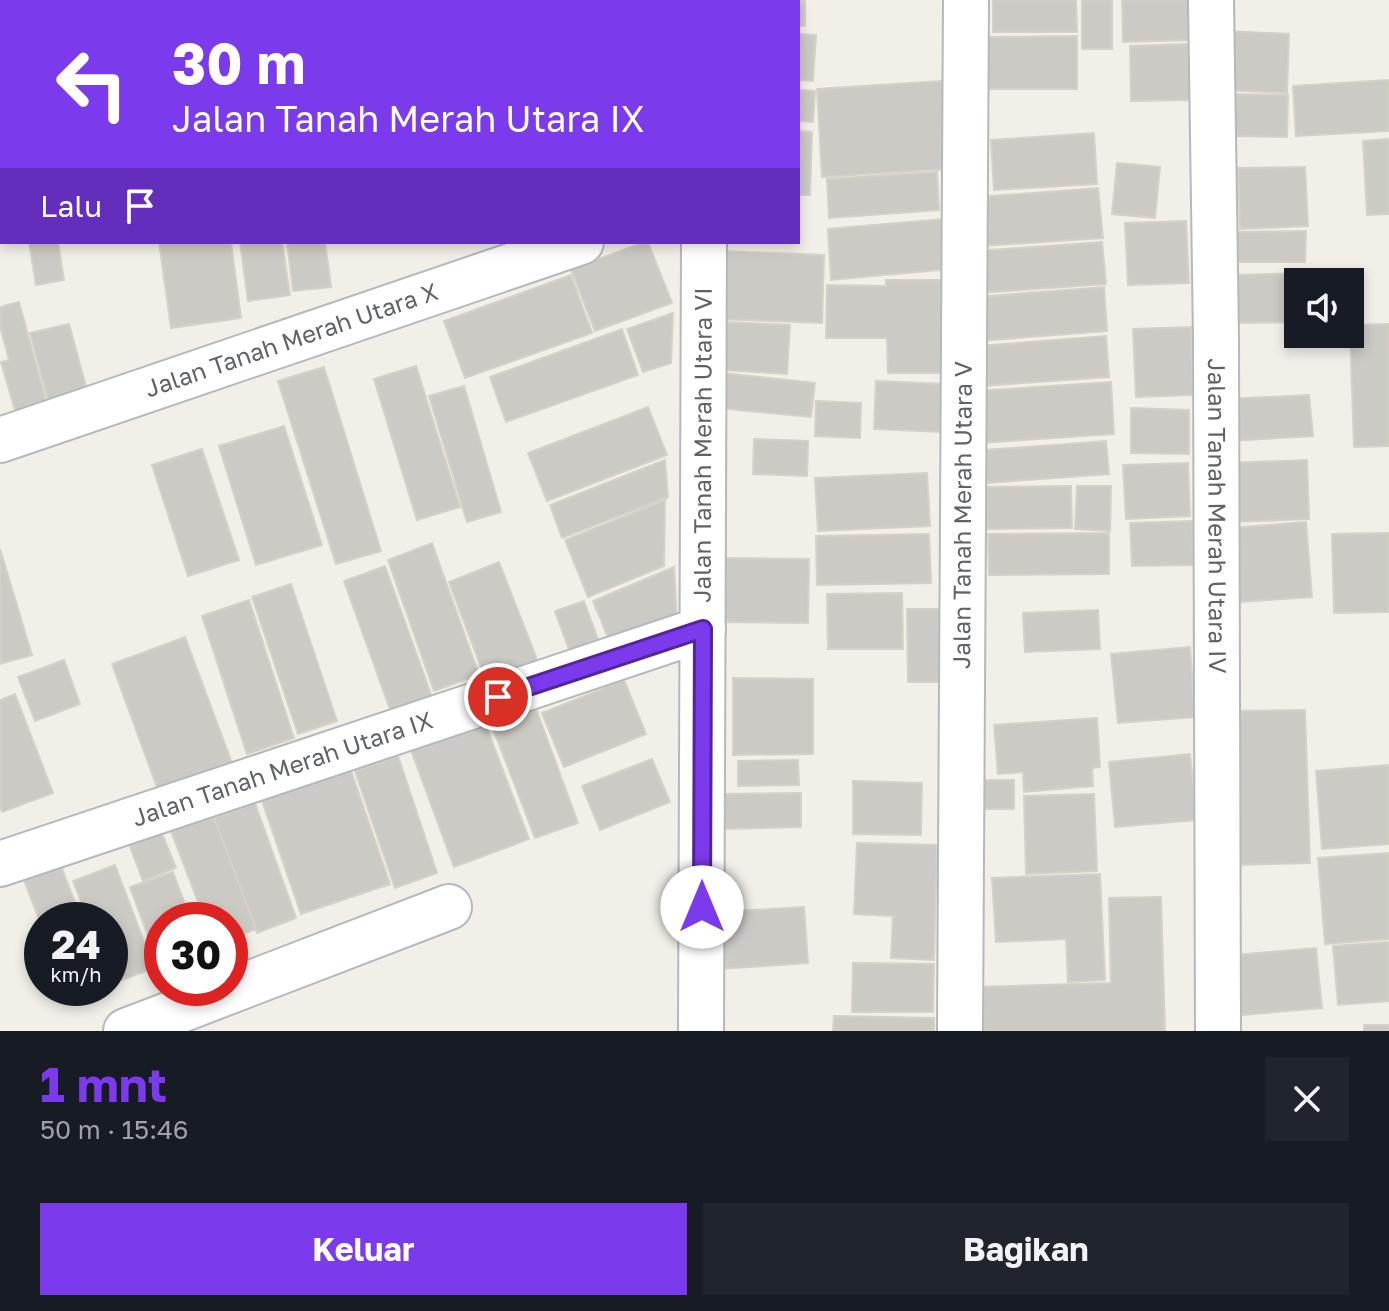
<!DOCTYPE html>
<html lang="id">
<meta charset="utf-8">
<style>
body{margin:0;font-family:"Golos Text",sans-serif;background:#20242c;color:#f1f3f6;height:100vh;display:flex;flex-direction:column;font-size:30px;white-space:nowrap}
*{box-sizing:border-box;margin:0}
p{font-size:26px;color:#9ea1a6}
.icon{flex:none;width:44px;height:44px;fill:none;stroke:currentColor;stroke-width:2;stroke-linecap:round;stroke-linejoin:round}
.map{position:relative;height:1031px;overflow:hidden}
.panel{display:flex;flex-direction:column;background:#171b24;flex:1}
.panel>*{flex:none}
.banner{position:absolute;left:0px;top:0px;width:800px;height:244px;box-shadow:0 4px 12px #0003;background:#7c3aed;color:#fff;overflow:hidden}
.buttons{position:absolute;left:1284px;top:268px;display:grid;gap:16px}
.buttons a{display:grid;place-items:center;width:80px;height:80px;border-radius:0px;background:#171b24;box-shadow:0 4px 12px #0003;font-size:40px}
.speed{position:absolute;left:24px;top:902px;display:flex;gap:16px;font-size:40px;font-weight:700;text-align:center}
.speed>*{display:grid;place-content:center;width:104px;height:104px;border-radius:50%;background:#171b24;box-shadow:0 4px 12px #0003;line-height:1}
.speed small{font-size:20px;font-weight:400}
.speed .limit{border:12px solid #d22;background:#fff;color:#111}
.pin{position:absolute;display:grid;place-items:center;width:68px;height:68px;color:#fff;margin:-34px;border:4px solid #fff;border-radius:50%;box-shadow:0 2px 8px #0007}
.me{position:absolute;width:88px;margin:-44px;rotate:0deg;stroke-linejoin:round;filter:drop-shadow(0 0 6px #0008)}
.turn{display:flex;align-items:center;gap:28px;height:168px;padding:0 40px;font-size:36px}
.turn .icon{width:104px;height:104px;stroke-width:2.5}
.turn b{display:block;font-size:56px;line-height:68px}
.then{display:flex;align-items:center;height:76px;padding:0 40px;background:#0003;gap:16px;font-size:30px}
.round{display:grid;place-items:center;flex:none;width:84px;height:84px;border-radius:0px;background:#20242c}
.summary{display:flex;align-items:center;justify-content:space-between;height:136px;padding:0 40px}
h1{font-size:48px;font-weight:700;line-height:60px;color:#7c3aed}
.cta{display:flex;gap:16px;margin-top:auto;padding:16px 40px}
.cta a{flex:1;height:92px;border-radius:0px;background:#7c3aed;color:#fff;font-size:32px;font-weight:700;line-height:92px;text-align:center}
.cta a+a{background:#20242c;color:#f1f3f6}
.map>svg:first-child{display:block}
.building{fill:#cccac5;stroke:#d6d1c6;stroke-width:2}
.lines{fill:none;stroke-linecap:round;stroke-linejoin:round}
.minor-casing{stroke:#b5b8bc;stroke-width:48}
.minor{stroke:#fff;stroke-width:44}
.route-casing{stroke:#51269a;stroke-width:20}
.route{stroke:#7c3aed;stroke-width:14}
.labels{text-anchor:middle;stroke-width:8;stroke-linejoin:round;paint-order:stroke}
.street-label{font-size:24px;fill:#5f6368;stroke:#fff}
</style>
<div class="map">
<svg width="1389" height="1031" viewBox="0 0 1389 1031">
<rect width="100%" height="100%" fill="#f1efe8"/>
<g class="building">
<path d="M 0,0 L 64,0 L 64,2 L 2,2 L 0,40 Z"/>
<path d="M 718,0 L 805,0 L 805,26 L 798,26 L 798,2 Z"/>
<path d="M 993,0 L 1076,0 L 1077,32 L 993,32 Z"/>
<rect x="1082" y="0" width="30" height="49"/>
<path d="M 1122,0 L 1194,0 L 1194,40 L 1123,42 Z"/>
<path d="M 1226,31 L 1289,34 L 1287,93 L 1224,90 Z"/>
<path d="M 798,34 L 816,35 L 813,81 L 798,80 Z"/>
<path d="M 1077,36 L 1077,89 L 985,89 L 985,37 Z"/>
<path d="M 1188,44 L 1190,100 L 1131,101 L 1130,46 Z"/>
<path d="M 1389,80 L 1389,131 L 1296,136 L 1293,86 Z"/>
<path d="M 942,81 L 947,169 L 822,177 L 817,89 Z"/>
<path d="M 798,90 L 815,91 L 813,122 L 798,121 Z"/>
<path d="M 1235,94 L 1288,95 L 1287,137 L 1234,136 Z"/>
<path d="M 798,131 L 812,132 L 810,195 L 798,195 Z"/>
<path d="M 1094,133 L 1097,184 L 994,190 L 991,140 Z"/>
<path d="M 1389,139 L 1389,214 L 1367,215 L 1363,141 Z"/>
<path d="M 1117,163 L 1160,167 L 1155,218 L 1112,214 Z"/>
<path d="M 1305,167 L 1308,226 L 1240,229 L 1238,168 Z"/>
<path d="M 937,172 L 939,210 L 829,218 L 827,179 Z"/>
<path d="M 1098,188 L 1103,238 L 982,246 L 979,197 Z"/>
<path d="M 944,219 L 949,269 L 831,280 L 828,229 Z"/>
<path d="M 1186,221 L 1189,283 L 1128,285 L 1125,223 Z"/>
<path d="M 1306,231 L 1305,262 L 1233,262 L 1232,232 Z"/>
<path d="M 29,242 L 58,242 L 64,280 L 36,285 Z"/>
<path d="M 159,242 L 231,242 L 241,318 L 171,328 Z"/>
<path d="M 240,242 L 282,242 L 290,295 L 248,301 Z"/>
<path d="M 287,242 L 325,242 L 331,287 L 293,291 Z"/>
<path d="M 645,242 L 648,242 L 672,303 L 595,331 L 571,269 Z"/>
<path d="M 1102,242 L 1106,284 L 978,293 L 976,251 Z"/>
<path d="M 720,251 L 824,255 L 822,323 L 716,319 Z"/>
<path d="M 1309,273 L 1309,282 L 1298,282 L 1298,322 L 1232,323 L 1231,275 Z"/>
<path d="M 571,275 L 592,333 L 465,378 L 444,321 Z"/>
<path d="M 886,280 L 946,280 L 948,373 L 888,373 L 887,338 L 826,338 L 827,285 L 886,286 Z"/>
<path d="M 1104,287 L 1107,331 L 979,341 L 976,297 Z"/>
<path d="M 19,302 L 48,408 L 17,417 L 1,362 L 9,360 L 0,326 L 0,307 Z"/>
<path d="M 673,313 L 671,363 L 643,372 L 627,329 Z"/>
<path d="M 725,322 L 790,325 L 787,374 L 723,370 Z"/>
<path d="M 69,324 L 87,390 L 48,400 L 30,333 Z"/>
<path d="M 1389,324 L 1389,446 L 1354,447 L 1350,325 Z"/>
<path d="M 1191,327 L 1193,395 L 1136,397 L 1133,329 Z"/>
<path d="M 622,329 L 638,375 L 506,422 L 490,377 Z"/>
<path d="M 1106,336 L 1109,377 L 982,386 L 979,346 Z"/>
<path d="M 416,366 L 460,507 L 417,520 L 374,379 Z"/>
<path d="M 324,367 L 381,551 L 336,564 L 278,381 Z"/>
<path d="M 712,372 L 815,383 L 811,417 L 708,407 Z"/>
<path d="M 876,381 L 945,384 L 943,432 L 874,429 Z"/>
<path d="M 1111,382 L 1114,434 L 980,443 L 976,391 Z"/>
<path d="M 464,386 L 501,512 L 467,522 L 429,396 Z"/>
<path d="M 1309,395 L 1313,436 L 1230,441 L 1226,399 Z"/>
<path d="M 816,401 L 861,403 L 860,438 L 815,436 Z"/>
<path d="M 648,407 L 667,455 L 547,501 L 528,453 Z"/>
<path d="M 1131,408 L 1189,410 L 1189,454 L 1131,453 Z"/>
<path d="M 284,426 L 322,545 L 256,565 L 219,446 Z"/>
<path d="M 754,439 L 808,441 L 807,476 L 753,474 Z"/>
<path d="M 1106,441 L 1109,474 L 986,483 L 984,450 Z"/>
<path d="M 202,449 L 239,560 L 188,576 L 152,465 Z"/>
<path d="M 665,460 L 668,497 L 562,538 L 550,505 Z"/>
<path d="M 1307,460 L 1309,519 L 1229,522 L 1227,463 Z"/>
<path d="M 1188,463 L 1190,516 L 1126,519 L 1123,465 Z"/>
<path d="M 927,473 L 930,526 L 818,531 L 815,478 Z"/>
<path d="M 1071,486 L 1072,528 L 987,529 L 986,487 Z"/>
<path d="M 1077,486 L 1111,486 L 1110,531 L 1075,529 Z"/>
<path d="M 665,500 L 664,566 L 588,597 L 565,540 Z"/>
<path d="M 1192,521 L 1193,565 L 1132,566 L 1130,523 Z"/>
<path d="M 1306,522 L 1312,597 L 1224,603 L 1218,529 Z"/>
<path d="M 1109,533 L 1109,574 L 989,575 L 988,534 Z"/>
<path d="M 1389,533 L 1389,612 L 1334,613 L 1332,534 Z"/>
<path d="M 929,534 L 931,583 L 817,585 L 816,536 Z"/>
<path d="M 432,543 L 479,675 L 434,691 L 388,560 Z"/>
<path d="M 0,549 L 32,655 L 0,664 Z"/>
<path d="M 724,558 L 809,559 L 808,623 L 723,622 Z"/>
<path d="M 499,562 L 538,662 L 487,683 L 449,582 Z"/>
<path d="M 385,566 L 433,700 L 392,715 L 344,581 Z"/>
<path d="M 674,567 L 677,621 L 612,647 L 593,601 Z"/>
<path d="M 291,584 L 337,721 L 298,734 L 252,597 Z"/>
<path d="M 902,593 L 903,649 L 828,649 L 827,594 Z"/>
<path d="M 249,600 L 294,738 L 247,754 L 202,616 Z"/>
<path d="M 584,601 L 604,656 L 575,666 L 555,611 Z"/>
<path d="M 907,609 L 947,609 L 948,682 L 908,682 Z"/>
<path d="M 1098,610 L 1100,649 L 1025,652 L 1023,613 Z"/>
<path d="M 185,637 L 232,763 L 158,790 L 112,664 Z"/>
<path d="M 1190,647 L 1195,717 L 1118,723 L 1111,654 Z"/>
<path d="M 64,660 L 80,704 L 35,721 L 18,677 Z"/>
<path d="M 733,678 L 813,679 L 813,754 L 733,755 Z"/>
<path d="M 624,680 L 646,734 L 564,767 L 542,713 Z"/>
<path d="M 15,694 L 53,793 L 2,812 L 0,806 L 0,700 Z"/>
<path d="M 535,706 L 578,823 L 535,838 L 491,723 Z"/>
<path d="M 1305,710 L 1310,863 L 1233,865 L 1229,711 Z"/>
<path d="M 1097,718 L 1100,767 L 1092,768 L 1093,786 L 1024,792 L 1023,772 L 998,774 L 994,725 Z"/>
<path d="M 485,723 L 529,839 L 454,867 L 411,750 Z"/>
<path d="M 1190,754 L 1197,820 L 1115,827 L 1109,762 Z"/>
<path d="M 398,756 L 437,873 L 395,888 L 355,771 Z"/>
<path d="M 652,759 L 670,802 L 600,830 L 582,786 Z"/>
<path d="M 798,760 L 799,785 L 738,786 L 738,761 Z"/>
<path d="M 1389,765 L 1389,844 L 1322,849 L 1316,771 Z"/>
<path d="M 350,768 L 390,884 L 301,914 L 261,798 Z"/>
<rect x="972" y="780" width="42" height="29"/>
<path d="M 853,781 L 922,783 L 921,835 L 853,834 Z"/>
<path d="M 801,793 L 801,827 L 718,829 L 717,794 Z"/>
<path d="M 1094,794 L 1097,871 L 1026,874 L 1024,796 Z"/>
<path d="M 255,803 L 296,918 L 257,933 L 214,818 Z"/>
<path d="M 213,815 L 256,929 L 230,939 L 230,920 L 205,920 L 171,831 Z"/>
<path d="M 161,831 L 176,868 L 143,881 L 129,844 Z"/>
<path d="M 857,843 L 937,845 L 934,960 L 891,958 L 893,916 L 854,914 Z"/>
<path d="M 1389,853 L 1389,939 L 1325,944 L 1318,858 Z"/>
<path d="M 59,861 L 82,920 L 42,920 L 42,927 L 22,875 Z"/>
<path d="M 115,865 L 154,968 L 111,984 L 110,920 L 88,920 L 73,881 Z"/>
<path d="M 173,872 L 191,920 L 162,920 L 161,971 L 130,887 Z"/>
<path d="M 1100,874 L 1105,980 L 1068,982 L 1066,939 L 996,942 L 992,878 Z"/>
<path d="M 1161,897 L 1165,1031 L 977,1031 L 976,987 L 1111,983 L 1109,898 Z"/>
<path d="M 804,907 L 808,963 L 721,969 L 717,912 Z"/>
<path d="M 1389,942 L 1389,1001 L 1338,1005 L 1333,946 Z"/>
<path d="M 1316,948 L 1322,1008 L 1231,1016 L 1225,956 Z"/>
<path d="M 853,963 L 934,964 L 933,1012 L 852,1012 Z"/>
<path d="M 834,1016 L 934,1018 L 934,1031 L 833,1031 Z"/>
<rect x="1364" y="1025" width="25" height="6"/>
</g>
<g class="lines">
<defs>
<g id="minor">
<path d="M 82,0 L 82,2"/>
<path d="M 336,0 L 336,2"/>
<path id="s1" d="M 1211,0 L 1216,338 L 1218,1031"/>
<path d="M 705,2 L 705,0"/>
<path d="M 0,203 L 2,202"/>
<path id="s2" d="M 0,440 L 581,242"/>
<path id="s3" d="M 0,864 L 703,629"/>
<path d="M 126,1031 L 449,907"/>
<path id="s4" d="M 701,1031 L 704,242"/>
<path id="s5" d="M 960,1031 L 966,0"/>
</g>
</defs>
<use href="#minor" class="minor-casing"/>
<use href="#minor" class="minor"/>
</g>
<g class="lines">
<defs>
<path id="route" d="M 498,697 L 703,629 L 702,907"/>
</defs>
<use href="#route" class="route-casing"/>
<use href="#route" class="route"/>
</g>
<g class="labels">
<g class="street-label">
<text dy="8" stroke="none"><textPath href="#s2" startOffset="308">Jalan Tanah Merah Utara X</textPath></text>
<text dy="8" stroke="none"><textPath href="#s4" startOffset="586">Jalan Tanah Merah Utara VI</textPath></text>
<text dy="8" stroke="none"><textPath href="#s5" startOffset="516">Jalan Tanah Merah Utara V</textPath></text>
<text dy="8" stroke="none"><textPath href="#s1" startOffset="516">Jalan Tanah Merah Utara IV</textPath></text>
<text dy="8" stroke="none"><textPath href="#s3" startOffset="298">Jalan Tanah Merah Utara IX</textPath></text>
</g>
</g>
</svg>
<div class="buttons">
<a><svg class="icon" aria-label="sound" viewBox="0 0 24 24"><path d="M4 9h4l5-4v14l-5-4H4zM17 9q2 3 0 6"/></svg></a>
</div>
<div class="speed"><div>24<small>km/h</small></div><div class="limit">30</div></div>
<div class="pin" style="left:498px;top:697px;background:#d93025"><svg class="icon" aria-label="arrive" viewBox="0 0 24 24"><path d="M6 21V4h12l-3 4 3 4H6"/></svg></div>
<svg class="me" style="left:702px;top:907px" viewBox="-20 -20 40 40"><circle r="19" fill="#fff"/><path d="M0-13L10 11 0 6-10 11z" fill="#7c3aed"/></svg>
<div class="banner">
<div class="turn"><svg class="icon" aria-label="left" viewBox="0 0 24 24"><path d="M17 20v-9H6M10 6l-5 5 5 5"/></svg><div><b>30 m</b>Jalan Tanah Merah Utara IX</div></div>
<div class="then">Lalu<svg class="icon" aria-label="arrive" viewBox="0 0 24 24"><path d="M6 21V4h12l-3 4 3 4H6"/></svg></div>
</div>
</div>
<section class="panel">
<div class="summary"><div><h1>1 mnt</h1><p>50 m · 15:46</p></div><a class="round"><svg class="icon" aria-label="close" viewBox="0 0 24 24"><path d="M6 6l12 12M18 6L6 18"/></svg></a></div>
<div class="cta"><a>Keluar</a><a>Bagikan</a></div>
</section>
